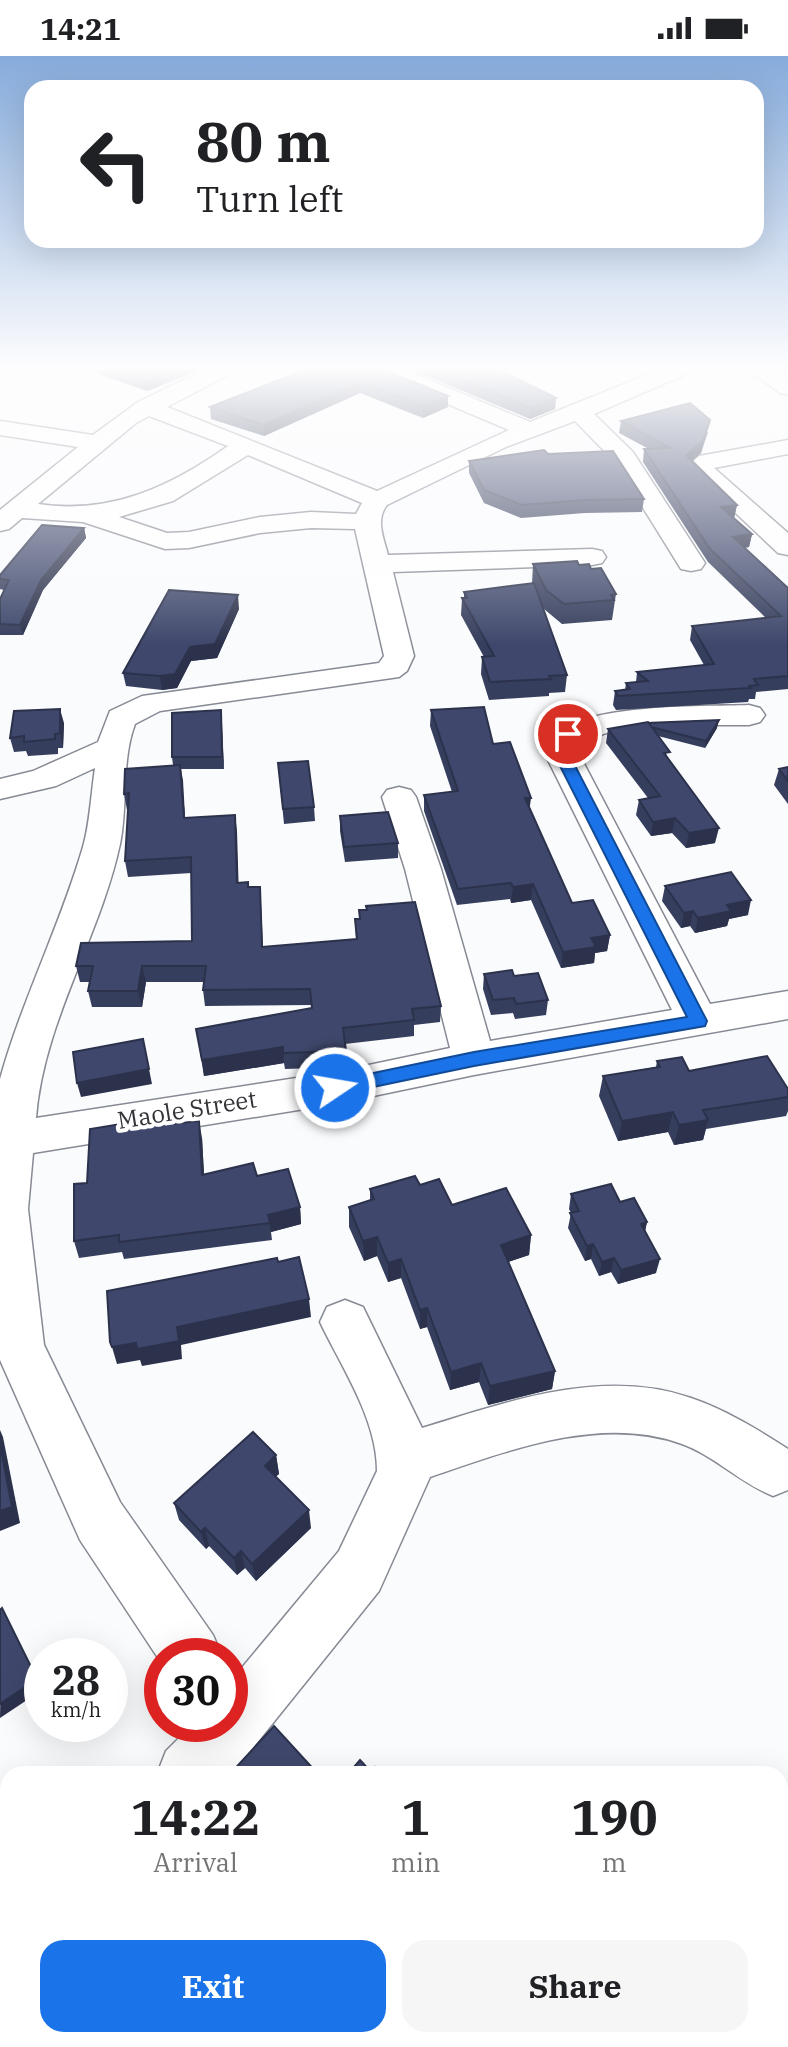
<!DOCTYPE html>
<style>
body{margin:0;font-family:"IBM Plex Serif",serif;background:#f6f6f6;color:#202124;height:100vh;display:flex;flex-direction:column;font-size:30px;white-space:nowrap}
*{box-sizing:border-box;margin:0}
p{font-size:26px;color:#757577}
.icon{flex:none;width:44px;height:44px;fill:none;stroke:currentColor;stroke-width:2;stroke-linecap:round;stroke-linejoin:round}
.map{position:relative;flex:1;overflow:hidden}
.details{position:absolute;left:0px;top:1710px;width:788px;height:282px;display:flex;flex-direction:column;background:#fff;border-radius:24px 24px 0 0;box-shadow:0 8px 32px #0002}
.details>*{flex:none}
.banner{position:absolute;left:24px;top:24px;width:740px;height:168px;border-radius:24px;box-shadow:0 8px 32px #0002;background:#fff;color:#202124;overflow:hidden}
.speed{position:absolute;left:24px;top:1582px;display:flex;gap:16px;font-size:40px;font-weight:700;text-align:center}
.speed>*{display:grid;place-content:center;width:104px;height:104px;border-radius:50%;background:#fff;box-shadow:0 8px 32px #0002;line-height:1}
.speed small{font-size:20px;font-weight:400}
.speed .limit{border:12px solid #d22;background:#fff;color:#111}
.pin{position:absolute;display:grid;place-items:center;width:68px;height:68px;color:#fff;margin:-34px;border:4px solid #fff;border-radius:50%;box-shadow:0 2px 8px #0007}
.me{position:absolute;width:88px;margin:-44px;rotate:78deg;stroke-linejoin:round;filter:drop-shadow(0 0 6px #0008)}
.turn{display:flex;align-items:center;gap:28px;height:168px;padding:0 40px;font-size:36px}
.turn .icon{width:104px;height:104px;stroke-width:2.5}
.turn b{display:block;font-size:56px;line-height:68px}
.eta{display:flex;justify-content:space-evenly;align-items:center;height:136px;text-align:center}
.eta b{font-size:48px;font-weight:800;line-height:56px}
.primary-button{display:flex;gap:16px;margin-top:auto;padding:16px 40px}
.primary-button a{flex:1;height:92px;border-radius:24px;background:#1a73e8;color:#fff;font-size:32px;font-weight:800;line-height:92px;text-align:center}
.primary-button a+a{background:#f6f6f6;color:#202124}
.status{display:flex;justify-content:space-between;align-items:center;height:56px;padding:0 40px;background:#fff;direction:ltr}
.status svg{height:22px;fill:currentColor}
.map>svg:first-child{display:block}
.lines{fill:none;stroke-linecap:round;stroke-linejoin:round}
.minor-casing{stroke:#878a94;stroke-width:3}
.minor{fill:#fff;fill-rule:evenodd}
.wall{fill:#363e5d}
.shaded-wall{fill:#2c324c}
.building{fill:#3f486c;stroke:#2c324c;stroke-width:2}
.route{fill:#1a73e8;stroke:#114b97;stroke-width:2}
.labels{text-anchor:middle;stroke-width:8;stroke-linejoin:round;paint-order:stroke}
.street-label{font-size:24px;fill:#333438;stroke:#fff}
</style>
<div class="status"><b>14:21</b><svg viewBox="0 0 49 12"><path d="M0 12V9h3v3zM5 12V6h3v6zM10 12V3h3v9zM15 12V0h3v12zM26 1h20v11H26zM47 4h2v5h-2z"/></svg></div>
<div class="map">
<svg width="788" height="1991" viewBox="0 0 788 1991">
<rect width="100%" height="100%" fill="#fafbfd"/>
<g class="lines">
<defs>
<g id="minor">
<path d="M 210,311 L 237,311 L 234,316 L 167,351 L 377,435 L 509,374 L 372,316 L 370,311 L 398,311 L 530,366 L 666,311 L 693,311 L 691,316 L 594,358 L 633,396 L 705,507 L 701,513 L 691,515 L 681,513 L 614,405 L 575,365 L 506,391 L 387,449 C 375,464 384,483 388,499 L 592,493 L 602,495 L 606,501 L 602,507 L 592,509 L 393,516 L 414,600 L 407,615 L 399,621 L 160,655 L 135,668 C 121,705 128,750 120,788 C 100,881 43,967 36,1062 L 335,1016 L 450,992 L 405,813 L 382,741 L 387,734 L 399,731 L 411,734 L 416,741 L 441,813 L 490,985 L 672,954 L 546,700 L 545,687 C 573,646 701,651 749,649 L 760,652 L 765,659 L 760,666 L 749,669 C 703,670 616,662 578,690 L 580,700 L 710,948 L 788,935 L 788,963 L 474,1019 L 335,1048 L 33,1097 L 28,1153 L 44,1289 L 120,1446 L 213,1579 L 222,1600 L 162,1600 L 162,1608 L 80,1484 L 0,1304 L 0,1023 C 22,944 60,870 83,791 C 90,767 91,738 95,712 L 56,730 L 0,743 L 0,723 L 33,715 L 98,686 L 110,655 L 142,640 L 379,607 L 384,600 L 355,473 L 311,472 L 260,477 L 189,492 L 165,493 L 83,466 L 22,462 L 9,473 L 0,475 L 0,454 L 78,391 L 0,379 L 0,365 L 93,379 L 138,346 ZM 149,360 L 228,390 C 170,431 110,459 38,448 L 136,367 ZM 248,399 L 362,447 L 356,458 L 311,456 L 260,461 L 189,476 L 167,477 L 119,461 L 173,445 Z"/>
<path d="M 744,311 L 769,311 L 788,322 L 788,339 L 780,337 Z"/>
<path d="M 788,384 L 788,398 L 714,412 L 788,477 L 788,499 L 778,497 L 687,411 L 699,400 Z"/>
<path d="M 345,1244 L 363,1251 L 422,1372 C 507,1346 602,1311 691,1342 C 726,1354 757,1373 788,1393 L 788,1434 L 773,1440 C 740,1427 715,1400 682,1388 C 601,1358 507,1395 430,1421 L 379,1535 L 232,1718 L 157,1718 L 166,1695 L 193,1668 L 230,1668 L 230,1626 L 339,1495 L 377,1415 C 377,1363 342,1312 320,1266 L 327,1251 Z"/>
<path d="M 8,1881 L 8,1957 L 0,1960 L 0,1885 Z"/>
</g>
</defs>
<use href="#minor" class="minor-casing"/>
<use href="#minor" class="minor"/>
</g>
<g class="wall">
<path d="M 98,311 L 207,311 L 147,335 L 99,318 Z"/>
<path d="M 312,311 L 448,340 L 448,351 L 423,362 L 360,337 L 264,380 L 211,363 L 210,351 Z"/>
<path d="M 405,311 L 485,311 L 556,342 L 555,353 L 530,363 Z"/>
<path d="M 621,365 L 708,376 L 701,397 L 692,405 L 737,449 L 734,462 L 752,478 L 749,491 L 744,492 L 788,532 L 788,633 L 756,636 L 755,643 L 749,643 L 748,646 L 616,654 L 613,649 L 615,635 L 625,634 L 626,627 L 636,626 L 637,616 L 704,609 L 690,584 L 692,570 L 766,562 L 708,506 L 643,406 L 644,393 L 649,393 L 619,377 Z"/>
<path d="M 548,398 L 644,443 L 642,456 L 585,457 L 521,462 L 484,447 L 469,417 L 469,405 Z"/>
<path d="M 84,472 L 86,482 L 43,534 L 23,579 L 0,579 L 0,543 L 4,534 L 0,533 L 0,519 Z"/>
<path d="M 533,508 L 579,509 L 591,513 L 616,538 L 612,564 L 562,568 L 544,553 L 541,546 L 567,619 L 565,636 L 549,637 L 549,640 L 489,644 L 481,618 L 482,601 L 484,601 L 461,559 L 462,542 L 464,542 L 464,536 L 532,528 Z"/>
<path d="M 239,553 L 217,602 L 191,605 L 177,632 L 162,634 L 126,630 L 123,617 Z"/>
<path d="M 221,654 L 224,713 L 181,713 L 185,762 L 235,759 L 238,827 L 249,831 L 261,847 L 263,891 L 356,884 L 355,863 L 359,863 L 359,854 L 366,854 L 366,850 L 441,950 L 440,966 L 414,969 L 414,980 L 345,988 L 346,1011 L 285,1013 L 284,1007 L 204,1020 L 196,973 L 311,952 L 311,949 L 205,950 L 203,934 L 204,926 L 146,926 L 142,951 L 92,951 L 88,935 L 90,926 L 80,926 L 76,910 L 192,885 L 191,817 L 128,821 L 125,805 L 128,754 L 127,754 L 124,738 L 173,709 L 172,701 Z"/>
<path d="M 431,654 L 493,688 L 530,753 L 572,847 L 610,879 L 607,895 L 595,897 L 594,907 L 561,912 L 531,844 L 511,847 L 510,843 L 457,849 L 424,755 L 424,739 L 452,736 L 430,670 Z"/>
<path d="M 64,667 L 63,692 L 58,692 L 58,698 L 28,700 L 26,695 L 14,696 L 10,682 Z"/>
<path d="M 637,668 L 717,672 L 705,692 L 658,680 L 669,704 L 715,787 L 686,792 L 672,777 L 651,780 L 636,759 L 639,744 L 648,742 L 606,687 L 608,673 Z"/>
<path d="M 278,707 L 314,751 L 315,765 L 284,768 Z"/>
<path d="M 788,711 L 788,748 L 774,729 L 779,713 Z"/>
<path d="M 340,760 L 398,787 L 398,802 L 345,806 L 340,775 Z"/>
<path d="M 665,830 L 748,859 L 729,863 L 727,870 L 695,877 L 690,870 L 681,872 L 662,845 Z"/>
<path d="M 484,918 L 514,920 L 548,944 L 546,959 L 515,963 L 513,957 L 491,959 L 483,933 Z"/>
<path d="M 657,1005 L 689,1015 L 788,1033 L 788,1055 L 786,1060 L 706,1073 L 703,1084 L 674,1089 L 668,1076 L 618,1085 L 599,1040 L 603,1020 L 656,1011 Z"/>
<path d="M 153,1070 L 202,1082 L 204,1119 L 257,1120 L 300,1151 L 301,1168 L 271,1176 L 272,1184 L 124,1203 L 122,1196 L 79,1202 L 74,1185 L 87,1127 Z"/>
<path d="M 420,1129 L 452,1149 L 531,1179 L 529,1199 L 508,1206 L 555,1315 L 552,1333 L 488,1349 L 479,1326 L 450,1334 L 427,1271 L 420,1273 L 401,1222 L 388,1226 L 377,1200 L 364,1205 L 349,1171 L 349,1151 L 370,1145 L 370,1133 Z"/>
<path d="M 571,1138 L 647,1166 L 645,1175 L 656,1217 L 618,1228 L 611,1216 L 599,1220 L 591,1203 L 585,1205 L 568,1172 L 571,1157 L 569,1153 Z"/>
<path d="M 276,1399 L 279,1418 L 275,1421 L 311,1472 L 256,1525 L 245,1512 L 237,1519 L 209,1490 L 206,1493 L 179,1464 L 174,1447 Z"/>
</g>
<g class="shaded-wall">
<path d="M 185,311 L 207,311 L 147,335 L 146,326 Z"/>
<path d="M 360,326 L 360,337 L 264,380 L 264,369 Z"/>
<path d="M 448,340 L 448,351 L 423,362 L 423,350 Z"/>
<path d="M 556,342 L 555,353 L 530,363 L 531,352 Z"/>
<path d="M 710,364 L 701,397 L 684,411 L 686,399 Z"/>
<path d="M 737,449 L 734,462 L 721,451 Z"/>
<path d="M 84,472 L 86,482 L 43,534 L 23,579 L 20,569 L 41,524 Z"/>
<path d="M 752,478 L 749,491 L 730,494 L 733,481 Z"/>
<path d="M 238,539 L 239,553 L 217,602 L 191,605 L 177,632 L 162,634 L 160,620 L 190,591 Z"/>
<path d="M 60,653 L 64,667 L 63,692 L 60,677 Z"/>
<path d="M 221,654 L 222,667 L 224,713 L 222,701 Z"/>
<path d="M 719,664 L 717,672 L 705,692 L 706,685 Z"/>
<path d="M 180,709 L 183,724 L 186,778 L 184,762 Z"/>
<path d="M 525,742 L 531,742 L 529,757 Z"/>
<path d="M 235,759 L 237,775 L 239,843 L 237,827 Z"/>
<path d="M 675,762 L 672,777 L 651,780 L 653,766 Z"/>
<path d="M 719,772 L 715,787 L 686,792 L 689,777 Z"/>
<path d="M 533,828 L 531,844 L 511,847 L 513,831 Z"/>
<path d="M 751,844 L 748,859 L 729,863 L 727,870 L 695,877 L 698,862 L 727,849 Z"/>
<path d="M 693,855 L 690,870 L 681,872 L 684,857 Z"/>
<path d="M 610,879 L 607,895 L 595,897 L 594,907 L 561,912 L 563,896 L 591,882 Z"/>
<path d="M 142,910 L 146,926 L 142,951 L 138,935 Z"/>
<path d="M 143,983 L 152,1028 L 81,1041 L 77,1027 Z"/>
<path d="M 283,991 L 284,1007 L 204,1020 L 202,1004 Z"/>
<path d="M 673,1056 L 668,1076 L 618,1085 L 622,1065 Z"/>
<path d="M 708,1064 L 703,1084 L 674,1089 L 679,1069 Z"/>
<path d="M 199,1065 L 202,1082 L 205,1136 L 202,1119 Z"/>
<path d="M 300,1151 L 301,1168 L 271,1176 L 268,1159 Z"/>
<path d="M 647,1166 L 644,1180 L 641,1168 Z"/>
<path d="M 531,1179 L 529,1199 L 499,1209 L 501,1189 Z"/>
<path d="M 377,1181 L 377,1200 L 364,1205 L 363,1185 Z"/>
<path d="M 593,1188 L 591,1203 L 585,1205 L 587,1190 Z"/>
<path d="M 614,1202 L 611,1216 L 599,1220 L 602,1206 Z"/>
<path d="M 401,1203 L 401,1222 L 388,1226 L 388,1207 Z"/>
<path d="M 660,1203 L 656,1217 L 618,1228 L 621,1214 Z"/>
<path d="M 309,1243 L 311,1261 L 181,1289 L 182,1303 L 142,1310 L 140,1304 L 117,1308 L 112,1291 L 136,1287 L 177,1271 Z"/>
<path d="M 427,1252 L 427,1271 L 420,1273 L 420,1254 Z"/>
<path d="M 481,1307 L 479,1326 L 450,1334 L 451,1316 Z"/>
<path d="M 555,1315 L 552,1333 L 488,1349 L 490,1330 Z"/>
<path d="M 0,1374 L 3,1381 L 20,1467 L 0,1475 Z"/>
<path d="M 276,1399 L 279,1418 L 267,1428 L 265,1410 Z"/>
<path d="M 309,1454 L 311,1472 L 256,1525 L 252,1508 Z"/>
<path d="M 205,1472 L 209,1490 L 206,1493 L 201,1476 Z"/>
<path d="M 241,1495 L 245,1512 L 237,1519 L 234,1502 Z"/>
<path d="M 2,1552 L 42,1631 L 42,1634 L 0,1662 Z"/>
<path d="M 399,1984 L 404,1984 L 398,1991 L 394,1991 Z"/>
</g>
<g class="building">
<path d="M 102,311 L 185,311 L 146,326 Z"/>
<path d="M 312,311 L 377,311 L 448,340 L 423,350 L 360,326 L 264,369 L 210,351 Z"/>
<path d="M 431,311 L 485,311 L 506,317 L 556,342 L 531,352 Z"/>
<path d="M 690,347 L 710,364 L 703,385 L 686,399 L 737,449 L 721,451 L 752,478 L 733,481 L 788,532 L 788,620 L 754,623 L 758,629 L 749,630 L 751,632 L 618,640 L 615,635 L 630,633 L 626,627 L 648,625 L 637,616 L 714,608 L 692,570 L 781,560 L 710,493 L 644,393 L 670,392 L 621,365 Z"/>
<path d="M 544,394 L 548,398 L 613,395 L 644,443 L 586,444 L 522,449 L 484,434 L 469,405 Z"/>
<path d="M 42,469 L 84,472 L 41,524 L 20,569 L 0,568 L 0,543 L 9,524 L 0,523 L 0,519 Z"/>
<path d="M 577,505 L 579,509 L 589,508 L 591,513 L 601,512 L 616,538 L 611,539 L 614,544 L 564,548 L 546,534 L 533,508 Z"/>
<path d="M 534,527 L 567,619 L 549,620 L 551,623 L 490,626 L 482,601 L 494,600 L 462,542 L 467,542 L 464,536 Z"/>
<path d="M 169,534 L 238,539 L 215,588 L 190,591 L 175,618 L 160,620 L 123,617 Z"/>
<path d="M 484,651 L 493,688 L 510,686 L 531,742 L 525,742 L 572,847 L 593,844 L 610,879 L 591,882 L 596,891 L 563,896 L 533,828 L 513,831 L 511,827 L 458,833 L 424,739 L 458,735 L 431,654 Z"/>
<path d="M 60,653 L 60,677 L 55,678 L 55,683 L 24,686 L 24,680 L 10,682 L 14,655 Z"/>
<path d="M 221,654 L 222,701 L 172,701 L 172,657 Z"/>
<path d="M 719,664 L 706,685 L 651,671 L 648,667 Z"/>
<path d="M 648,666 L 670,696 L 664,697 L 719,772 L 689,777 L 675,762 L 653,766 L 639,744 L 660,740 L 608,673 Z"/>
<path d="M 308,705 L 314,751 L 283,753 L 278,707 Z"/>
<path d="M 180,709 L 184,762 L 235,759 L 237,827 L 248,826 L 248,831 L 260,831 L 262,891 L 357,883 L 355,863 L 360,863 L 359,854 L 367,854 L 366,850 L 415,846 L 441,950 L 412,953 L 414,964 L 343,972 L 346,995 L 283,997 L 283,991 L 202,1004 L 196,973 L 312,952 L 310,933 L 203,934 L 206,910 L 142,910 L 138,935 L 88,935 L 93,910 L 76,910 L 81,887 L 192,885 L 191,801 L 125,805 L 129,737 L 124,738 L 125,713 Z"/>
<path d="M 788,711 L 788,725 L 779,713 Z"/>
<path d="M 388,756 L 398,787 L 344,791 L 340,760 Z"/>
<path d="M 731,816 L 751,844 L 727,849 L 731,855 L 698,862 L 693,855 L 684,857 L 665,830 Z"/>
<path d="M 512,914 L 514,920 L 538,917 L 548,944 L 516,948 L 514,942 L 493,944 L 484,918 Z"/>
<path d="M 143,983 L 149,1013 L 77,1027 L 73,996 Z"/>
<path d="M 767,1000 L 788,1033 L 788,1041 L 703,1054 L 708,1064 L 679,1069 L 673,1056 L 622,1065 L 603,1020 L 660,1011 L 657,1005 L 682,1001 L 689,1015 Z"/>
<path d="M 152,1063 L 152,1070 L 199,1065 L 202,1119 L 253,1107 L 257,1120 L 288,1113 L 300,1151 L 268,1159 L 270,1167 L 119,1186 L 119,1179 L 74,1185 L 74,1128 L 87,1127 L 90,1073 Z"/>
<path d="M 415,1120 L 420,1129 L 439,1123 L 452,1149 L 506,1132 L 531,1179 L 501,1189 L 555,1315 L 490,1330 L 481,1307 L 451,1316 L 427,1252 L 420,1254 L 401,1203 L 388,1207 L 377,1181 L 363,1185 L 349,1151 L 374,1143 L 370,1133 Z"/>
<path d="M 611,1128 L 620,1146 L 634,1142 L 647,1166 L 641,1168 L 660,1203 L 621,1214 L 614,1202 L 602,1206 L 593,1188 L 587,1190 L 570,1157 L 579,1155 L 571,1138 Z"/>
<path d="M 299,1201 L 309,1243 L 177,1271 L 179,1285 L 137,1293 L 136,1287 L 112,1291 L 110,1286 L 107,1235 L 277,1202 L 278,1206 Z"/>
<path d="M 253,1376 L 276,1399 L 265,1410 L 309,1454 L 252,1508 L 241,1495 L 234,1502 L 205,1472 L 201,1476 L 174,1447 Z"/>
<path d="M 0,1388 L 12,1451 L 0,1455 Z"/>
<path d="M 2,1552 L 37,1623 L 0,1648 L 0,1554 Z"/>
<path d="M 274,1670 L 318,1718 L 230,1718 Z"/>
<path d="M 360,1704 L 371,1716 L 375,1711 L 382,1718 L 348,1718 Z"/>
<path d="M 253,1984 L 399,1984 L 394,1991 L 258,1991 Z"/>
</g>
<linearGradient id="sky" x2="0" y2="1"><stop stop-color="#86abdb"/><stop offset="0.53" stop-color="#fdfdfe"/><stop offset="1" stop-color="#fdfdfe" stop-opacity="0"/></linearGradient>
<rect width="788" height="589" fill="url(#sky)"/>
<path class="route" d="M 568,674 L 575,678 L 568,687 L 570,700 L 707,965 L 705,970 L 474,1010 L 335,1039 L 329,1037 L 326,1032 L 329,1027 L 335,1025 L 474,996 L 687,961 L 555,700 L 554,687 L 563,675 Z"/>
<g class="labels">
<g class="street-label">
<text transform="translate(187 1054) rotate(-9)" y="8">Maole Street</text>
</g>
</g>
</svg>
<div class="speed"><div>28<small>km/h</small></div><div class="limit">30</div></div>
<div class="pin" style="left:568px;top:678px;background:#d93025"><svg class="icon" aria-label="arrive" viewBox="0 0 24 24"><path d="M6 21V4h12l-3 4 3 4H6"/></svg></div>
<svg class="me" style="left:335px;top:1032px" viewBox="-20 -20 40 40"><circle r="17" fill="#1a73e8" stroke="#fff" stroke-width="3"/><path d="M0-11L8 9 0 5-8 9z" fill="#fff"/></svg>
<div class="banner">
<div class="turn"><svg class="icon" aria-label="left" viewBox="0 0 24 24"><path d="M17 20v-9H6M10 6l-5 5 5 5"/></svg><div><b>80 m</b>Turn left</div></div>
</div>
<section class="details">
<div class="eta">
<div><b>14:22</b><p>Arrival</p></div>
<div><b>1</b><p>min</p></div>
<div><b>190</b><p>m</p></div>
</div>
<div class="primary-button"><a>Exit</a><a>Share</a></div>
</section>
</div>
